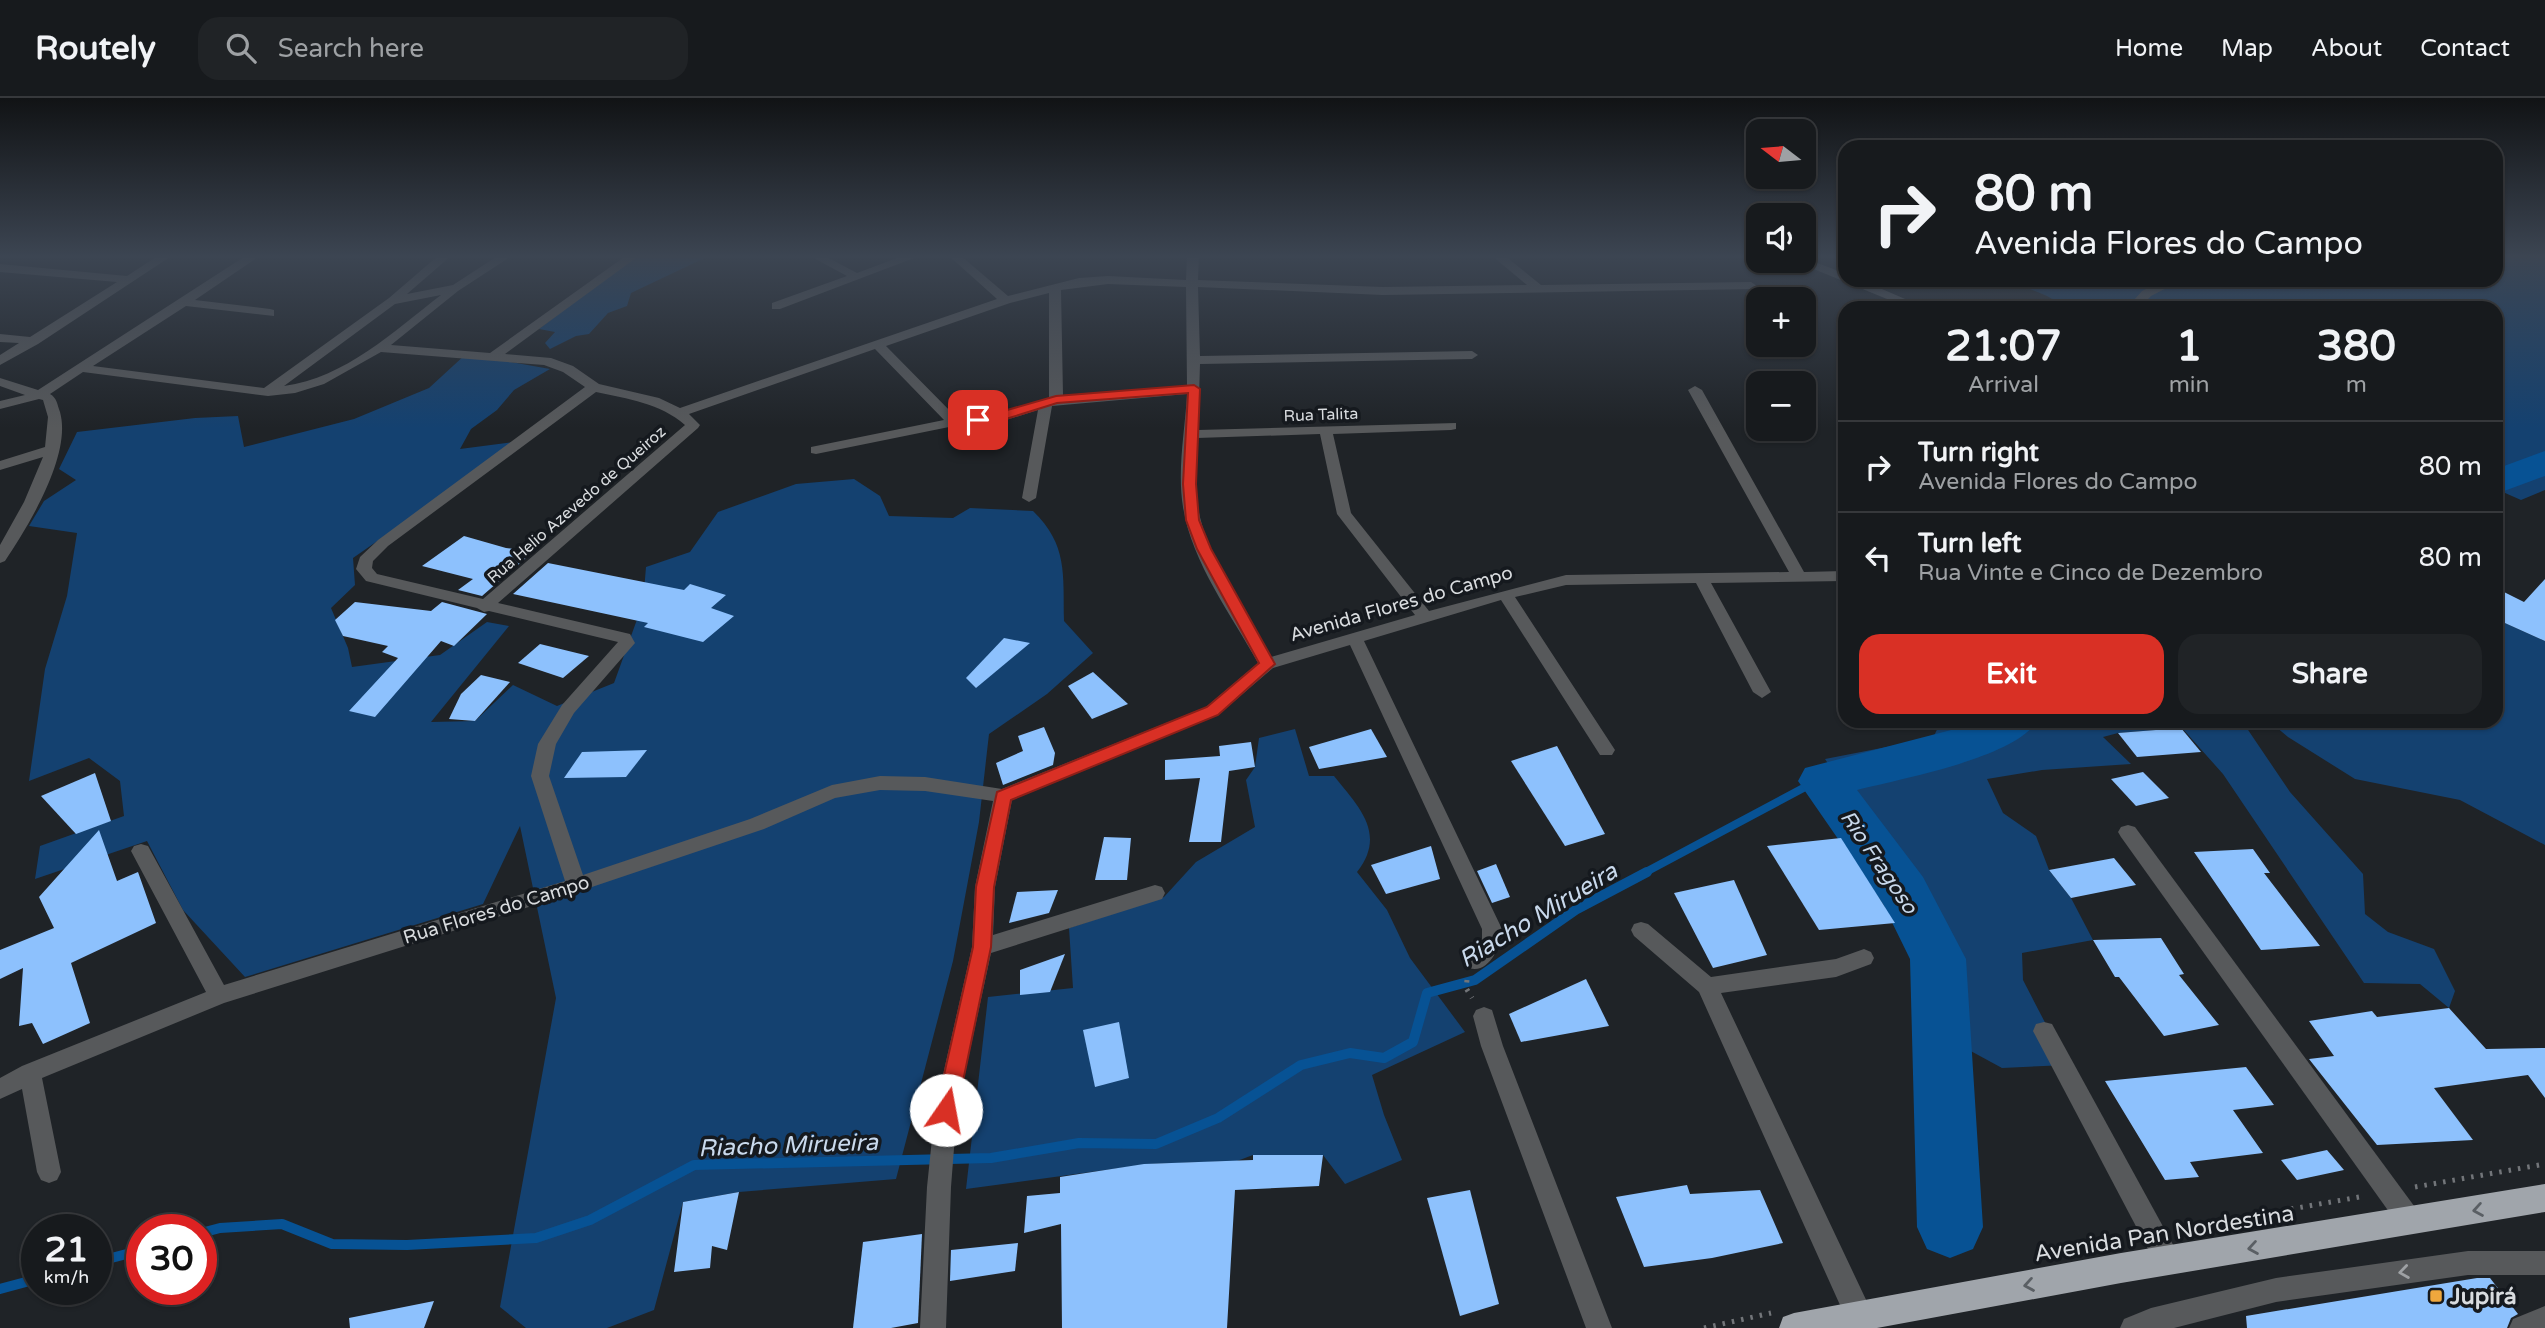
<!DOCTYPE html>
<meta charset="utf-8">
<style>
body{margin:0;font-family:"Varela Round",sans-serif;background:#202326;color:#f1f3f6;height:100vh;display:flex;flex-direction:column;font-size:26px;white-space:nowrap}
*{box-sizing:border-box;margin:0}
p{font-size:23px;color:#9ea1a4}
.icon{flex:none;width:38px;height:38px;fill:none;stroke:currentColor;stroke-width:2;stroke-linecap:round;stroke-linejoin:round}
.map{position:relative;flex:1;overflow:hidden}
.details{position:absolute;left:1838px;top:203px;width:665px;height:427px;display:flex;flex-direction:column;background:#171a1d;border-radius:21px;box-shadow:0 2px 5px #0004,0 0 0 2px #36383b}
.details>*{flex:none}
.hud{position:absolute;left:1838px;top:42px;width:665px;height:147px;border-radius:21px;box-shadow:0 2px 5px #0004,0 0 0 2px #36383b;background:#171a1d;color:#f1f3f6;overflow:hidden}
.needle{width:46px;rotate:286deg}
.controls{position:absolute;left:1746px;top:21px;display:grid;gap:14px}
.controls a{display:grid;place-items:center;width:70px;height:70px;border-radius:14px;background:#171a1d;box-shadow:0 2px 5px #0004,0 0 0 2px #36383b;font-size:35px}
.speed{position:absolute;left:21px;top:1116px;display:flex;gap:14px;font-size:35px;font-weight:700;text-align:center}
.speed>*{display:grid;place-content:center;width:91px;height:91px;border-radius:50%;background:#171a1d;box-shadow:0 2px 5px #0004,0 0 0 2px #36383b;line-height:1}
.speed small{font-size:18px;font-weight:400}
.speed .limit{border:10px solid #d22;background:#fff;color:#111}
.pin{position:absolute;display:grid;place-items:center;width:60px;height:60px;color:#fff;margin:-30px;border-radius:14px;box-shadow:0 4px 10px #0006}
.me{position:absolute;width:77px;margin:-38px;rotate:12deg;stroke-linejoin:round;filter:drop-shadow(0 0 5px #0008)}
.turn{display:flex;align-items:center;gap:24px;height:147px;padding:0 21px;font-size:32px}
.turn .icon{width:91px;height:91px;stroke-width:2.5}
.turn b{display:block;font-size:49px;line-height:60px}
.eta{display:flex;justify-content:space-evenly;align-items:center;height:119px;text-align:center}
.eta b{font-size:42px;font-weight:700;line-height:49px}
.cta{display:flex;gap:14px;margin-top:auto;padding:14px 21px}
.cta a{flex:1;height:80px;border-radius:21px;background:#d93025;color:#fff;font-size:28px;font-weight:700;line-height:80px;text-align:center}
.cta a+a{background:#202326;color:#f1f3f6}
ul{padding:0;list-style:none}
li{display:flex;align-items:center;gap:21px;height:91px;padding:0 21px;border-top:2px solid #36383b}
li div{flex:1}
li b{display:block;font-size:26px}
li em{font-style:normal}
header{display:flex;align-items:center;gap:42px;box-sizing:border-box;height:98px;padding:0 35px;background:#171a1d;border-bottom:2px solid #36383b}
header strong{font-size:33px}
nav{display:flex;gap:38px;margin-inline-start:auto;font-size:24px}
.search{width:490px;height:63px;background:#202326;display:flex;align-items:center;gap:18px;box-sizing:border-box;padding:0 24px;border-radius:21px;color:#9ea1a4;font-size:26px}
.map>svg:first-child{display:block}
.green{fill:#144170}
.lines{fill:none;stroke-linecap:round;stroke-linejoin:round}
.stream-far1{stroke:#075294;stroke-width:8}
.stream{stroke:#075294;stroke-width:10}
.river{fill:#075294;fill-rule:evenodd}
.building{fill:#8dc1fd}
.path{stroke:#727579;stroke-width:5;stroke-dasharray:2.5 7;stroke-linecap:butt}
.minor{fill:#57595b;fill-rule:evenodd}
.highway{fill:#a0a5ab;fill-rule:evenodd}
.oneway{stroke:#5a5f64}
.oneway2{stroke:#9ea1a4}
.route{fill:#d93025;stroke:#8d1f18;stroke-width:2}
.poi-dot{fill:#efa73d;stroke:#15191e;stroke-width:2.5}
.labels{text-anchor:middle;stroke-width:7;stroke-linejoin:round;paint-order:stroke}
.far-street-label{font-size:16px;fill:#d9dcdf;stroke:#15191e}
.street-label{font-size:19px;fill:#d9dcdf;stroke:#15191e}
.water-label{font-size:21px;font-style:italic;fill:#c9d9ec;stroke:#15191e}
.near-street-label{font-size:23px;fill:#d9dcdf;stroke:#15191e}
.near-poi-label{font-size:23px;font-weight:bold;fill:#d9dcdf;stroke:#15191e;text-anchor:start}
.near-water-label{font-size:24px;font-style:italic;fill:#c9d9ec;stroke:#15191e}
</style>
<header>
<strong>Routely</strong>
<div class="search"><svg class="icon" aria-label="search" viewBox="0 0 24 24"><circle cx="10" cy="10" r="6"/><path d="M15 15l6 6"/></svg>Search here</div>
<nav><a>Home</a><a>Map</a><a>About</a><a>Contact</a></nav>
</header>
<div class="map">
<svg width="2545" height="1230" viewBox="0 0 2545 1230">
<rect width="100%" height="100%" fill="#1f2327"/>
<g class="green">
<path d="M 635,157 L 711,157 L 631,195 L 627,208 L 608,215 L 589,236 L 576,238 L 550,251 L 545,245 L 555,234 L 539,231 Z"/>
<path d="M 2496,157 L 2545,157 L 2545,392 L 2521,402 L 2496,391 L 2496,210 L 2068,210 L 2047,198 L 2008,182 L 2496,182 Z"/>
<path d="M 466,256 L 550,271 L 514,292 L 497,312 L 471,331 L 460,351 L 521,343 L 353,460 L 355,487 L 331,510 L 348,550 L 352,569 L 440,557 L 487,524 L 509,528 L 431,624 L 475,623 L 513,587 L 557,608 L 614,585 L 643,505 L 646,469 L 690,454 L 718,414 L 796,386 L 854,381 L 880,398 L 889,418 L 953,420 L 970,410 L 1033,413 C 1068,447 1063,476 1064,523 L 1093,555 L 1047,596 L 989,636 L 979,724 L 953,863 L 896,1081 L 739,1094 L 683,1104 L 654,1212 L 607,1230 L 526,1230 L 500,1209 L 556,900 L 520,728 L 483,806 L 245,879 L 183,812 L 147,743 L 35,781 L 40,748 L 124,718 L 120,683 L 89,660 L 29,683 L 45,571 L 67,498 L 77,435 L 29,428 L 44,403 L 76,382 L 59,371 L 77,334 L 195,320 L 238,318 L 244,349 L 354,321 L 429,290 Z"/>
<path d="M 2505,525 L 2545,543 L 2545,747 L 2460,702 L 2355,681 L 2288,639 L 2269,623 L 2496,623 L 2496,528 Z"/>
<path d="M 1941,623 L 2242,623 L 2290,694 L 2363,776 L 2365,816 L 2388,834 L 2434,851 L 2455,893 L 2449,910 L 2420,886 L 2364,885 L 2223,676 L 2182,630 L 2118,635 L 2103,639 L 2131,666 L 2042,672 L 1987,681 L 2003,715 L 2036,738 L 2049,772 L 2071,800 L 2093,842 L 2022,855 L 2023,882 L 2067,967 L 2002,970 L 1956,945 L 1953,856 L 1825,661 L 1933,640 Z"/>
<path d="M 1295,631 L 1309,678 L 1334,678 C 1359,709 1387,736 1357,774 L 1387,812 L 1410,860 L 1465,934 L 1372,977 L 1384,1017 L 1402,1062 L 1345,1086 L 1323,1057 L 1253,1057 L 1237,1063 L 1149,1066 L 966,1091 L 988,899 L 1073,890 L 1069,830 L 1164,799 L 1196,764 L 1255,729 L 1246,682 L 1255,669 L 1259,640 Z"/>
</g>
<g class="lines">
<path class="stream-far1" d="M 1644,775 L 1809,687 L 1823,683"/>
<g class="stream">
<path d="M 201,1135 L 220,1130 L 282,1126 L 332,1146 L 407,1147 L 536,1140 L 590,1122 L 694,1067 L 991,1060 L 1079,1045 L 1156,1046 L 1218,1020 L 1301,967 L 1350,955 L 1384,960 L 1413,944 L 1427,895 L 1475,882 L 1577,811 L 1647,774"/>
<path d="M 96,1164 L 142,1152"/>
<path d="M 0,1191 L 37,1181"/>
</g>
<g class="river">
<path d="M 2545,353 L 2545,378 L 2496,396 L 2496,371 Z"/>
<path d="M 1972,623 L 2037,623 C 2015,660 1900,681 1857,692 L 1923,779 L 1966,861 L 1983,1129 L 1973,1151 L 1950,1160 L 1927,1151 L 1917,1129 L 1910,861 L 1883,806 L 1798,683 L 1805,670 L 1955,631 Z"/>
</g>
</g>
<g class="building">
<path d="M 464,438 L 506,450 L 534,453 L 482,498 L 458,492 L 473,481 L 422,468 Z"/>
<path d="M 548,465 L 684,492 L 690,486 L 726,497 L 711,510 L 734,518 L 703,544 L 644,529 L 648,525 L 513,496 Z"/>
<path d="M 2545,481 L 2545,543 L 2496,521 L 2496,490 L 2524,504 Z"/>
<path d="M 355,504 L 431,513 L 442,504 L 487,516 L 454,548 L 441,543 L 375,619 L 349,613 L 398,560 L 382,554 L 388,548 L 343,538 L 335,522 Z"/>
<path d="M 1004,540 L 1030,545 L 976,590 L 966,580 Z"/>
<path d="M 540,546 L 589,558 L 563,580 L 518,565 Z"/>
<path d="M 1093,574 L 1128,606 L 1092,621 L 1068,588 Z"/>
<path d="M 481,577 L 510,584 L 475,623 L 449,621 L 461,596 Z"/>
<path d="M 1044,629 L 1055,655 L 1053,667 L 1003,687 L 996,665 L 1023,653 L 1018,638 Z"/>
<path d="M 2181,630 L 2201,654 L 2137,659 L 2118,635 Z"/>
<path d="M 1371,631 L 1387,659 L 1319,671 L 1309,649 Z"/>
<path d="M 1251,644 L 1255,669 L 1229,673 L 1221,744 L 1189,744 L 1200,680 L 1165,682 L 1165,662 L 1220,658 L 1219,648 Z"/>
<path d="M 1557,648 L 1605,736 L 1565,748 L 1511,663 Z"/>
<path d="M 647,652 L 626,679 L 564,680 L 582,654 Z"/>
<path d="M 2143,674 L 2169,700 L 2136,708 L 2111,681 Z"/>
<path d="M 95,675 L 111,723 L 76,736 L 41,698 Z"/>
<path d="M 99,732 L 117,783 L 138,774 L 156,825 L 71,865 L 90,925 L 43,946 L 32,925 L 19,928 L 23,870 L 0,881 L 0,852 L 54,830 L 39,799 Z"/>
<path d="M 1104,739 L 1131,740 L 1127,782 L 1095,782 Z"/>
<path d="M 1841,740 L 1895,825 L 1819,832 L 1767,748 Z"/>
<path d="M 1431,748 L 1440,781 L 1386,796 L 1371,767 Z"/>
<path d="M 2253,751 L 2270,775 L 2264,775 L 2320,848 L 2261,852 L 2194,754 Z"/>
<path d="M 2114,760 L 2136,787 L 2071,800 L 2049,772 Z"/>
<path d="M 1496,766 L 1510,799 L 1492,805 L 1477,773 Z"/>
<path d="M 1734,782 L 1767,857 L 1713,870 L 1674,795 Z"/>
<path d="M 1058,792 L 1049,815 L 1009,825 L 1017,794 Z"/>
<path d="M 2161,840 L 2184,876 L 2179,877 L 2219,927 L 2164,938 L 2119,879 L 2115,879 L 2093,842 Z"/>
<path d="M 1065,856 L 1050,894 L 1020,897 L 1020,872 Z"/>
<path d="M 1586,881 L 1609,928 L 1521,944 L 1509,916 Z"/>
<path d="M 2449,910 L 2486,951 L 2545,950 L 2545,1000 L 2528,977 L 2434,990 L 2473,1042 L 2377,1047 L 2309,961 L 2334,958 L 2309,923 L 2372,913 L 2377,919 Z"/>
<path d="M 1119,924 L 1129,980 L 1095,989 L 1083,932 Z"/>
<path d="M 2246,969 L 2274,1007 L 2233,1012 L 2263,1055 L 2190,1064 L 2199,1079 L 2165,1082 L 2105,983 Z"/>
<path d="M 2327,1052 L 2344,1072 L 2297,1082 L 2281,1062 Z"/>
<path d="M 1253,1057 L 1323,1057 L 1319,1088 L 1235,1092 L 1227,1230 L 1062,1230 L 1061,1126 L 1024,1135 L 1027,1098 L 1060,1095 L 1060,1079 L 1144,1066 L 1253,1062 Z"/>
<path d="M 1687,1087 L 1690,1096 L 1760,1092 L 1783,1145 L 1712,1160 L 1644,1169 L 1616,1099 Z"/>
<path d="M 1470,1092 L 1499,1206 L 1460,1218 L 1427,1100 Z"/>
<path d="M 739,1094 L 727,1152 L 712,1148 L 710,1170 L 674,1174 L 683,1104 Z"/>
<path d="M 922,1136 L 918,1225 L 891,1230 L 853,1230 L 863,1144 Z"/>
<path d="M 1018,1145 L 1015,1173 L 950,1183 L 951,1152 Z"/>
<path d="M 2477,1180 L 2490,1180 L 2518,1216 L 2511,1220 L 2507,1230 L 2247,1230 L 2246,1218 Z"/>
<path d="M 434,1203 L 424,1230 L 350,1230 L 349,1220 Z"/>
</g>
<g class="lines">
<g class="path">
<path d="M 1467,882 L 1466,890 L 1472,900"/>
<path d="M 2415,1089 L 2545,1066"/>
<path d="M 2291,1111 L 2365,1098"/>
<path d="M 1704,1230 L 1771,1215"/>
</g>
<g class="minor">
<path d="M 159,157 L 173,157 L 38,246 L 0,267 L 0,257 L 19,245 L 0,244 L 0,236 L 30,239 L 117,184 L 0,174 L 0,166 L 127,178 Z"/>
<path d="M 247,157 L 261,157 L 195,202 L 270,211 L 274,212 L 274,218 L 186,208 L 93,268 L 264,290 L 389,200 L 439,157 L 452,157 L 407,196 L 453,187 L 499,157 L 513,157 L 458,193 L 391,247 L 490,255 L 627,157 L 640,157 L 505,256 L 551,260 L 573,268 L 599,286 L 659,300 L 680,310 L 997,201 L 948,157 L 960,157 L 1008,198 L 1079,180 L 1108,178 L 1186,182 L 1187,157 L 1199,157 L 1198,182 L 1383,189 L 1527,187 L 1491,157 L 1504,157 L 1541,187 L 1751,184 L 1757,188 L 1755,191 L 1383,197 L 1198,189 L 1200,258 L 1472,253 L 1478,257 L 1472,261 L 1200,266 L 1198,332 L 1456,325 L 1456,331 L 1451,332 L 1333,336 L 1351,415 L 1429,513 L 1566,477 L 1789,474 L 1688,292 L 1695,288 L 1702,292 L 1804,474 L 1844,473 L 1844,483 L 1711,485 L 1771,594 L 1762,600 L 1753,594 L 1696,485 L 1566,487 L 1515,499 L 1615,652 L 1612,657 L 1600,657 L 1501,502 L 1364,543 L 1502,831 C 1502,848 1488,877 1469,870 L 1466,864 L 1482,841 L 1482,831 L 1350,547 L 1273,570 L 1218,617 L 1012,702 L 995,789 L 993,837 L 1155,787 L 1162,789 L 1165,795 L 1162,801 L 991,855 L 957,1012 L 951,1089 L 946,1230 L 920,1230 L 927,1089 L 935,1012 L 972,849 L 975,789 L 993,703 L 925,693 L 880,692 L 835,700 L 764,731 L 583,792 L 224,905 L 42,980 L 61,1074 L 57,1082 L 49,1085 L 41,1082 L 37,1074 L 22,991 L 0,1001 L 0,980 L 22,968 L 206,894 L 131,753 L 134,748 L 141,746 L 148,748 L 224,887 L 565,783 L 531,678 L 538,646 L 562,607 L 618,544 L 489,513 L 484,514 L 477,510 L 366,483 L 356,471 L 360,459 L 378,442 L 585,289 L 563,274 L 544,267 L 381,254 L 324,286 L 295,295 L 268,298 L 83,274 L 50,296 C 57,300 57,306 60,314 C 72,357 29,427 5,463 L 0,465 L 0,447 L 24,404 L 43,359 L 0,372 L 0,363 L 45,349 L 48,319 L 43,302 L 39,301 L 0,311 L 0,303 L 25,297 L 0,288 L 0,280 L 38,292 ZM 1108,186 L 1186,189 L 1187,288 L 1063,297 L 1061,192 ZM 1049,195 L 1049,300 L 1004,314 L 957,320 L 886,248 L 1010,205 ZM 441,197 C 394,233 345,280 284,288 L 395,206 ZM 875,251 L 944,322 L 811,349 L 811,355 L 816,356 L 954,328 L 1006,322 L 1038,312 L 1022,400 L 1029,404 L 1036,400 L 1052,308 L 1187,296 C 1185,333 1177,372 1183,409 C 1192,465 1231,516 1258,565 L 1206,609 L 1002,691 L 925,679 L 880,678 L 832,687 L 750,721 L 583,777 L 549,678 L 556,646 L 574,615 L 635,545 L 630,536 L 498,505 L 698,330 L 700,327 L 689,316 ZM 596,294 C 628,301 660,305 685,327 L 483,501 L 377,476 L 372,470 L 373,463 L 388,448 ZM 1320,336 L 1337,416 L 1415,517 L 1271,559 C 1245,512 1208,464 1198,410 C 1194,387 1196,363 1197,340 Z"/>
<path d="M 808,157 L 823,157 L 857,175 L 905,157 L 922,157 L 780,211 L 772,211 L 772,205 L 847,178 Z"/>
<path d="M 1804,160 L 1844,175 L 1844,182 L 1861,182 L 1926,210 L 1909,210 L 1799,165 L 1797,163 L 1804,163 Z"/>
<path d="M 2165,182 L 2182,182 L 2151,198 L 2139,210 L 2127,210 L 2142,193 Z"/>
<path d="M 2128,727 L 2135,729 L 2420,1116 L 2423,1124 L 2420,1132 L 2411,1136 L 2402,1132 L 2121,739 L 2118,734 L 2121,729 Z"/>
<path d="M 1641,824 L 1648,826 L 1711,879 L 1836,861 L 1864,851 L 1871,854 L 1874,860 L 1871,866 L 1836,879 L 1721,895 L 1869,1208 L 1873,1217 L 1869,1226 L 1860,1230 L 1851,1226 L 1840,1207 L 1699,894 L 1634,838 L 1631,832 L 1634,826 Z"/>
<path d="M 1484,909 L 1492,912 L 1503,948 L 1612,1230 L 1586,1230 L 1481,948 L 1473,918 L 1476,912 Z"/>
<path d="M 2044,924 L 2052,926 L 2177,1154 L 2180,1163 L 2177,1172 L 2168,1175 L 2159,1172 L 2033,933 L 2036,926 Z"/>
<path d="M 2468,1153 L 2545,1153 L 2545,1177 L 2468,1177 L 2276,1204 L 2174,1230 L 2120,1230 L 2124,1221 L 2151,1210 L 2276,1180 Z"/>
<path d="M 2545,1208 L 2545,1230 L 2509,1230 L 2513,1221 Z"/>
</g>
<path class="highway" d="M 2545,1086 L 2545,1114 L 2121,1185 L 1877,1230 L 1779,1230 L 1783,1219 L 1794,1215 L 2121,1155 Z"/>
</g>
<defs><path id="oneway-chevron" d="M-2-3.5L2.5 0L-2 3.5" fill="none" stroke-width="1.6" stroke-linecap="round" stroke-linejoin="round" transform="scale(1.75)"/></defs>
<g class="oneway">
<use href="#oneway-chevron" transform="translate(2478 1112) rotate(170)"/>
<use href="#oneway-chevron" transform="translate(2253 1150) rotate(171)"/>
<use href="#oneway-chevron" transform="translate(2029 1187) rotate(170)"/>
</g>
<use class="oneway2" href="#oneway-chevron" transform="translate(2404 1174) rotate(172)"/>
<linearGradient id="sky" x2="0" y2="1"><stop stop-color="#111315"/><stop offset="0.48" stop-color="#3c4552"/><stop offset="1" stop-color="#3c4552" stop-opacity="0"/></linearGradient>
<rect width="2545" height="330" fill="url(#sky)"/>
<path class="route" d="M 1194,287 L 1200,291 L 1196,386 L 1199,422 L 1211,451 L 1275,566 L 1218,617 L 1011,702 L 994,789 L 991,849 L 957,1012 L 954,1018 L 946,1021 L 939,1018 L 936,1012 L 973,849 L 976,789 L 997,694 L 1207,609 L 1259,565 L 1197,451 L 1186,422 L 1183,386 L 1188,295 L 1057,305 L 1006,321 L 978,325 L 972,322 L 1056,298 Z"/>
<rect class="poi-dot" x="2429" y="1191" width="14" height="14" rx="3.5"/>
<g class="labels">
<g class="far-street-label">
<text transform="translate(1321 316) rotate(-2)" y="6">Rua Talita</text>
<text transform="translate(576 406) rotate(-41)" y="6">Rua Helio Azevedo de Queiroz</text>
</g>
<g class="street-label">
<text transform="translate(1401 505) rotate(-16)" y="7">Avenida Flores do Campo</text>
<text transform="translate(496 811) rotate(-17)" y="7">Rua Flores do Campo</text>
</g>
<g class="water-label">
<text transform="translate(1879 764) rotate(56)" y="7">Rio Fragoso</text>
</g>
<g class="near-street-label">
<text transform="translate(2164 1135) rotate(-9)" y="8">Avenida Pan Nordestina</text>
</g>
<g class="near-poi-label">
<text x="2450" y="1206">Jupirá</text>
</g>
<g class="near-water-label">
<text transform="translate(1538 817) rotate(-31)" y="8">Riacho Mirueira</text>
<text transform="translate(788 1047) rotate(-2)" y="8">Riacho Mirueira</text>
</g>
</g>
</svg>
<div class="controls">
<a><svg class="needle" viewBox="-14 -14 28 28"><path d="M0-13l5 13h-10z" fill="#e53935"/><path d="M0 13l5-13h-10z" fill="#9ea1a4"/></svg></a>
<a><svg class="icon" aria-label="sound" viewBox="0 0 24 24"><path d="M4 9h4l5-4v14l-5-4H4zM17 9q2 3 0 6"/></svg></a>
<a>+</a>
<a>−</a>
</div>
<div class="speed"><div>21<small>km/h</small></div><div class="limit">30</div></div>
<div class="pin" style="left:978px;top:322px;background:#d93025"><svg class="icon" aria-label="arrive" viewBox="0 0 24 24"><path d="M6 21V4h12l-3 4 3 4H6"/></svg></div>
<svg class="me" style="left:946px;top:1012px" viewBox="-20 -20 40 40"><circle r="19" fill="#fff"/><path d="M0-13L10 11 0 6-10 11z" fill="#d93025"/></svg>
<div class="hud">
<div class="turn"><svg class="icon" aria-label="right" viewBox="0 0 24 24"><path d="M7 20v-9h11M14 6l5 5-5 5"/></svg><div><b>80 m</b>Avenida Flores do Campo</div></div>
</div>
<section class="details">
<div class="eta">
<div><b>21:07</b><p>Arrival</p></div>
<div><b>1</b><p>min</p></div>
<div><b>380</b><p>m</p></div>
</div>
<ul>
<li><svg class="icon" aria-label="right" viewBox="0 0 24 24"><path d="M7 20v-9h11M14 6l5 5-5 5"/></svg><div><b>Turn right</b><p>Avenida Flores do Campo</p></div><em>80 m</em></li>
<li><svg class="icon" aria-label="left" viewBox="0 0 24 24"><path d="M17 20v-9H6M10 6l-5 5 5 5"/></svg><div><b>Turn left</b><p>Rua Vinte e Cinco de Dezembro</p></div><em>80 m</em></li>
</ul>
<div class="cta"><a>Exit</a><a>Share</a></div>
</section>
</div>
